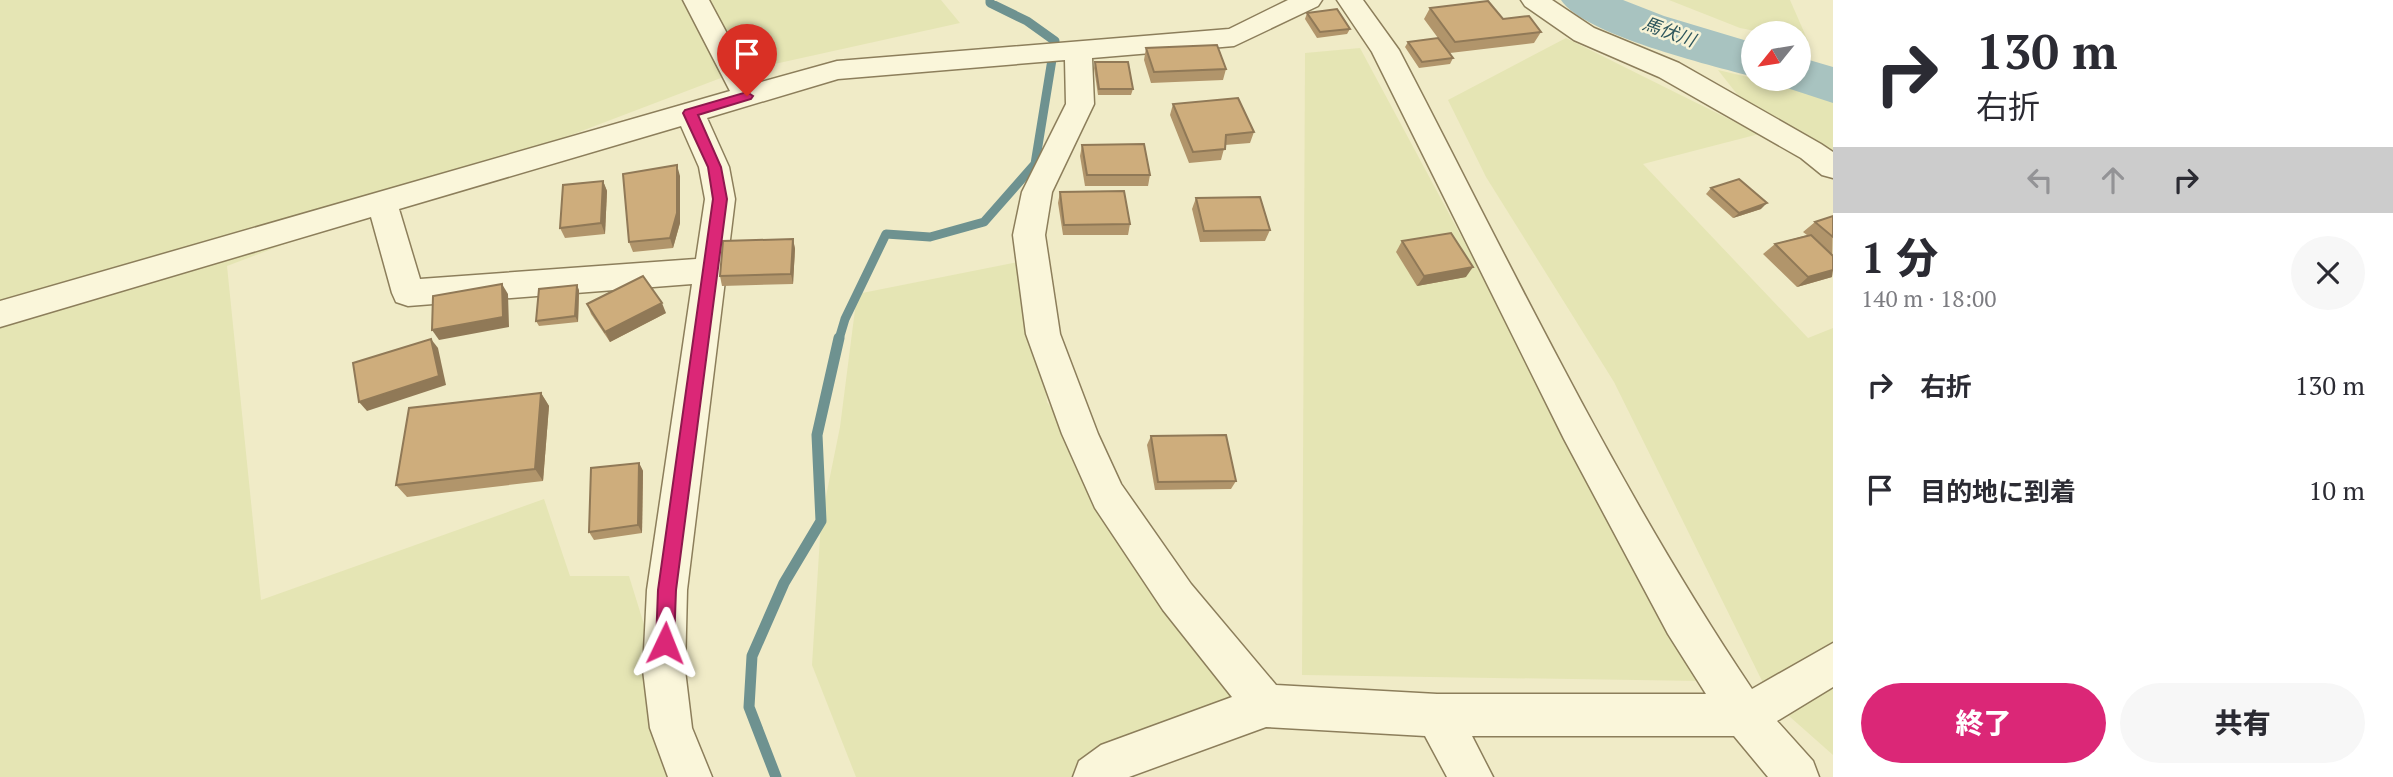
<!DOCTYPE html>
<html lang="ja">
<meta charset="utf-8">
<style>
body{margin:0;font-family:"PT Serif","Noto Sans JP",serif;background:#f7f7f7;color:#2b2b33;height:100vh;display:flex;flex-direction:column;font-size:26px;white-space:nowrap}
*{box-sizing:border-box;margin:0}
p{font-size:23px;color:#7c7c81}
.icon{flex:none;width:38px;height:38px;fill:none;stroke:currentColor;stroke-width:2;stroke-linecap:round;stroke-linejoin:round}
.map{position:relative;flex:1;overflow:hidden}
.details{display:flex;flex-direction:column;background:#fff;width:560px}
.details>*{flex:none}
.hud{background:#fff;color:#2b2b33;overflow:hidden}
.needle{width:46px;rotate:240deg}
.fabs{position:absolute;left:1741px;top:21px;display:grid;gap:14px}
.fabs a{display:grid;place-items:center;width:70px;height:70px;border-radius:50%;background:#fff;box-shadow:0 4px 10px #0003;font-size:35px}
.pin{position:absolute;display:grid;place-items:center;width:60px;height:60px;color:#fff;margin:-72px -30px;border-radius:50% 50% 50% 0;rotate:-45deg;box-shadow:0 0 7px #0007}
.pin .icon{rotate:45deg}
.me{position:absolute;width:77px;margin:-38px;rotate:2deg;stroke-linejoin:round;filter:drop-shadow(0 0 5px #0008)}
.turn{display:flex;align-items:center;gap:24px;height:147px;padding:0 28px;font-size:32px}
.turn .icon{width:91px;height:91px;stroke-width:2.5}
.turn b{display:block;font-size:49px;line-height:60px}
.lanes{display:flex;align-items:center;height:66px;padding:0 28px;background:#0003;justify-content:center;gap:35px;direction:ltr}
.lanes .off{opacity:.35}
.round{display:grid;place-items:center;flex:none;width:74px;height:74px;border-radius:37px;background:#f7f7f7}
.overview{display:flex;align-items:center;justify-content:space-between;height:119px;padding:0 28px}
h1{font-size:42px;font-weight:800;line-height:52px}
.action{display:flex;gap:14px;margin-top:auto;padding:14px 28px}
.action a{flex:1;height:80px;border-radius:42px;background:#db2777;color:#fff;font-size:28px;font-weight:800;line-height:80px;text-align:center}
.action a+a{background:#f7f7f7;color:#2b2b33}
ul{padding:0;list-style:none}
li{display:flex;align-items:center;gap:21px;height:105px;padding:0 28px}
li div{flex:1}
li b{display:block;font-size:26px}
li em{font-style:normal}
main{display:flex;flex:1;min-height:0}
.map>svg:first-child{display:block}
.farmland{fill:#e5e5b4}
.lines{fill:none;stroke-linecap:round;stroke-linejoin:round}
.stream-far1{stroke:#6e9290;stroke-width:9}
.stream{stroke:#6e9290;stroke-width:11}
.river{fill:#a8c3c0;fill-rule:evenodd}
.minor-casing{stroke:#8c7e5b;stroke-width:3}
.minor{fill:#faf6da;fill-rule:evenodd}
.wall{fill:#b1956b}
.shaded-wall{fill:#907957}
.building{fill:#cead7c;stroke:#907957;stroke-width:2}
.route{fill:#db2777;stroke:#8e194d;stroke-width:2}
.labels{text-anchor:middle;stroke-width:5;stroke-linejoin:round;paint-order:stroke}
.far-water-label{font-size:18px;font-style:italic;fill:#2e565c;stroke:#f7f3d6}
</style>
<main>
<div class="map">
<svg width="1833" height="777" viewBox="0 0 1833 777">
<rect width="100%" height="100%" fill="#f0ebc7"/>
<g class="farmland">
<path d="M 0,0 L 941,0 L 960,23 L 734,73 L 227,266 L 261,600 L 544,499 L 570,576 L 629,576 L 691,777 L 0,777 Z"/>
<path d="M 1669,0 L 1790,0 L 1808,41 L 1799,40 L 1799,33 L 1766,33 L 1740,28 Z"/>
<path d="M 1566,38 L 1759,134 L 1643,164 L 1808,338 L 1833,328 L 1833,755 L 1772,701 L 1614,382 L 1486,177 L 1448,100 Z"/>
<path d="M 1360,48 L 1700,681 L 1302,675 L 1305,53 Z"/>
<path d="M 1718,70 L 1833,97 L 1833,177 L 1759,122 Z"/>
<path d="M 1033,259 L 1047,402 L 1266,706 L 1073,777 L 856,777 L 812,665 L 821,521 L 840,427 L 857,294 Z"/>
</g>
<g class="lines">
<path class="stream-far1" d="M 839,339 L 845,319 L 886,234 L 930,237 L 984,222 L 1035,164 L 1055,41 L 1027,21 L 990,3 L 990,0"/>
<path class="stream" d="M 776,777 L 749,707 L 752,656 L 784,583 L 821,521 L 817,435 L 839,338"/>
<g class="river">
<path d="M 1561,0 L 1623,0 L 1664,16 L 1754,43 L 1754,77 C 1710,65 1584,35 1561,0 Z"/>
<path d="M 1799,57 L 1833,67 L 1833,103 L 1781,86 L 1776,79 L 1799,79 Z"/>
</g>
<defs>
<g id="minor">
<path d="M 683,0 L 709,0 L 754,84 L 837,61 L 1229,29 L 1288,0 L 1322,0 L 1318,6 L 1234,46 L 1092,58 L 1094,104 L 1052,192 L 1045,235 L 1060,334 L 1098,434 L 1121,484 L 1191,584 L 1276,685 L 1437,694 L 1706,694 L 1668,634 L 1564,439 L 1372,52 L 1337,0 L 1363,0 L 1399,50 C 1511,265 1616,487 1752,689 L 1833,643 L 1833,687 L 1777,721 L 1813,761 L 1819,777 L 1768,777 L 1734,736 L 1472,736 L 1493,777 L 1447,777 L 1425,736 L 1266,727 L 1129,777 L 1073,777 L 1079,761 L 1101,745 L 1232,697 L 1163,610 L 1095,508 L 1062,434 L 1026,334 L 1013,235 L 1022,192 L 1066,104 L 1065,60 L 838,79 L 707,118 L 729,167 L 735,199 L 687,590 L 685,670 L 692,728 L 712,777 L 668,777 L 650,728 L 643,670 L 647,590 L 692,284 L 408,306 L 396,302 L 392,293 L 371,217 L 0,327 L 0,301 L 730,91 ZM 681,126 L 699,167 L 705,199 L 696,259 L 420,279 L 399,209 Z"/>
<path d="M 1521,0 L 1552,0 L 1594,28 L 1679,63 L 1821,144 L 1833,152 L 1833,178 L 1822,175 L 1801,158 L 1659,77 L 1574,40 L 1525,6 Z"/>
</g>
</defs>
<use href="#minor" class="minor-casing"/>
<use href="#minor" class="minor"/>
</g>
<g class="wall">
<path d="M 1430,8 L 1503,19 L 1541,32 L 1534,43 L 1450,53 L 1453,58 L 1450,64 L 1419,68 L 1405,47 L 1408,42 L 1438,38 L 1424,19 Z"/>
<path d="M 1307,13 L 1350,29 L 1347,34 L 1317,38 L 1305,19 Z"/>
<path d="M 1146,48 L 1226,69 L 1223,80 L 1151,83 L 1144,60 Z"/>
<path d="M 1095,62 L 1133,89 L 1131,95 L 1098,95 L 1094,68 Z"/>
<path d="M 1173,104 L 1254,132 L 1250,143 L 1225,145 L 1221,160 L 1189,163 L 1170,115 Z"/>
<path d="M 1082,145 L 1150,175 L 1148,186 L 1085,186 L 1080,156 Z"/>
<path d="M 680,176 L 680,223 L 673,248 L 633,252 L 629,242 Z"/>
<path d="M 603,181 L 607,191 L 605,234 L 565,238 L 560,228 Z"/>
<path d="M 1711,188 L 1761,209 L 1733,218 L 1706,194 Z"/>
<path d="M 1060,192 L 1130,224 L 1128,235 L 1063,235 L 1058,203 Z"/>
<path d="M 1196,198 L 1270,230 L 1265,241 L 1200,242 L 1192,209 Z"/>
<path d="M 1833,216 L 1832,277 L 1797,287 L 1763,254 L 1775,244 L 1807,235 L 1803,232 L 1815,222 Z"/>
<path d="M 793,239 L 795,249 L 793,284 L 722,286 L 720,276 Z"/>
<path d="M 1402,241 L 1466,277 L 1417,286 L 1396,252 Z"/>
<path d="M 579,290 L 578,322 L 539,326 L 536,321 Z"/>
<path d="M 587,304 L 666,313 L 610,342 L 591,314 Z"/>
<path d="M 541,393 L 549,406 L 543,481 L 407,497 L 396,485 Z"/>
<path d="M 1151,436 L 1236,481 L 1231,489 L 1155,490 L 1147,445 Z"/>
<path d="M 639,463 L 643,471 L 642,533 L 594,540 L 589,532 Z"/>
</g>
<g class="shaded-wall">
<path d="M 677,165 L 680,176 L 680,223 L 673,248 L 670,238 Z"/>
<path d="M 603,181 L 607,191 L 605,234 L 601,223 Z"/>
<path d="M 1767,203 L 1761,209 L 1733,218 L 1739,213 Z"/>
<path d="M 793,239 L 795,249 L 793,284 L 791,274 Z"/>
<path d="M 1473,267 L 1466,277 L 1417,286 L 1424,276 Z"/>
<path d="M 1833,270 L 1832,277 L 1797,287 L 1808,277 Z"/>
<path d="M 502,284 L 508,294 L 509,327 L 439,340 L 432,330 Z"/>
<path d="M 577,285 L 579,290 L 578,322 L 575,316 Z"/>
<path d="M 662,303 L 666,313 L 610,342 L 605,332 Z"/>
<path d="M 431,339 L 438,348 L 446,385 L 367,411 L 359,402 Z"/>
<path d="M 541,393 L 549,406 L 543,481 L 535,469 Z"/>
<path d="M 639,463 L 643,471 L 642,533 L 638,525 Z"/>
</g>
<g class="building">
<path d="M 1488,1 L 1503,19 L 1529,16 L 1541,32 L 1455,42 L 1430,8 Z"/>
<path d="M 1337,9 L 1350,29 L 1320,32 L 1307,13 Z"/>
<path d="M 1438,38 L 1453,58 L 1422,62 L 1408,42 Z"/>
<path d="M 1217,45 L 1226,69 L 1154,72 L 1146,48 Z"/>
<path d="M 1095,62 L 1128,62 L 1133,89 L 1099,89 Z"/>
<path d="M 1238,98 L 1254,132 L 1226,135 L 1225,149 L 1193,152 L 1173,104 Z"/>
<path d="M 1144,144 L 1150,175 L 1087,175 L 1082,145 Z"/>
<path d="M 677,165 L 677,213 L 670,238 L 629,242 L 623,174 Z"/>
<path d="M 1739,179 L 1767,203 L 1739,213 L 1711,188 Z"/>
<path d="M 603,181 L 601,223 L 560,228 L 563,185 Z"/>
<path d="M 1124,191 L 1130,224 L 1064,225 L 1060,192 Z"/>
<path d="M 1260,197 L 1270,230 L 1204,231 L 1196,198 Z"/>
<path d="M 1833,216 L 1833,237 L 1815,222 Z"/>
<path d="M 1451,233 L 1473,267 L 1424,276 L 1402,241 Z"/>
<path d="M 1811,235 L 1833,256 L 1833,270 L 1808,277 L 1775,244 Z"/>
<path d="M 793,239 L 791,274 L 720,276 L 723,241 Z"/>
<path d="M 643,276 L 662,303 L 605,332 L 587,304 Z"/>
<path d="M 502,284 L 503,317 L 432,330 L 433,296 Z"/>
<path d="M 577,285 L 575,316 L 536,321 L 539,289 Z"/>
<path d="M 431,339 L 439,376 L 359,402 L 353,363 Z"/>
<path d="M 541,393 L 535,469 L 396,485 L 409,408 Z"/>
<path d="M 1226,435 L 1236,481 L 1158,482 L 1151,436 Z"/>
<path d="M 639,463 L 638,525 L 589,532 L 591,468 Z"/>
</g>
<path class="route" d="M 747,92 L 753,96 L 751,99 L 698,115 L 721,167 L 727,199 L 676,590 L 674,643 L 672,650 L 665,653 L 659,650 L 656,643 L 658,590 L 713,199 L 708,167 L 683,113 L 685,110 Z"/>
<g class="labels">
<g class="far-water-label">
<text transform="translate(1669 32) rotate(20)" y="6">馬伏川</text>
</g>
</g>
</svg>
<div class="fabs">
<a><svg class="needle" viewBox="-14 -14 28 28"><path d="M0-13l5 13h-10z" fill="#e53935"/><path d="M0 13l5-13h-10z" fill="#7c7c81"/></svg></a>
</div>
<div class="pin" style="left:747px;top:96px;background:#d93025"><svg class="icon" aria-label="arrive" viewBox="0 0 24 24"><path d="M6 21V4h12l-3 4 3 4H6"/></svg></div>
<svg class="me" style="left:665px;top:643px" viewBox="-20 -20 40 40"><path d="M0-17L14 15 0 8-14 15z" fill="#db2777" stroke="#fff" stroke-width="4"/></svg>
</div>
<section class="details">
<div class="hud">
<div class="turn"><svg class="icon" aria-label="right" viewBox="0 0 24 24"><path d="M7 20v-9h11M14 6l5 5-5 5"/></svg><div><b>130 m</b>右折</div></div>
<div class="lanes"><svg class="icon off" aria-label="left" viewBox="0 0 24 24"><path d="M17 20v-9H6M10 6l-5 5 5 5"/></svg><svg class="icon off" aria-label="ahead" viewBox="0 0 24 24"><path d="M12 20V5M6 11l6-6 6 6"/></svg><svg class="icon" aria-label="right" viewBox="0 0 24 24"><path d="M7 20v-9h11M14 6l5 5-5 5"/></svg></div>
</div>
<div class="overview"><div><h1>1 分</h1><p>140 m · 18:00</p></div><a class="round"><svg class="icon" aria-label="close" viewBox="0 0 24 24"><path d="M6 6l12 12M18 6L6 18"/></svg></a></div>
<ul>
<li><svg class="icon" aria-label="right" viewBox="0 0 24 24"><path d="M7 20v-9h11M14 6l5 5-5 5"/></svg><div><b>右折</b></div><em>130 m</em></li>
<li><svg class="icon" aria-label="arrive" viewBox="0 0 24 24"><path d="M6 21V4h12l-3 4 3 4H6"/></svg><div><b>目的地に到着</b></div><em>10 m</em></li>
</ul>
<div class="action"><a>終了</a><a>共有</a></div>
</section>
</main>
